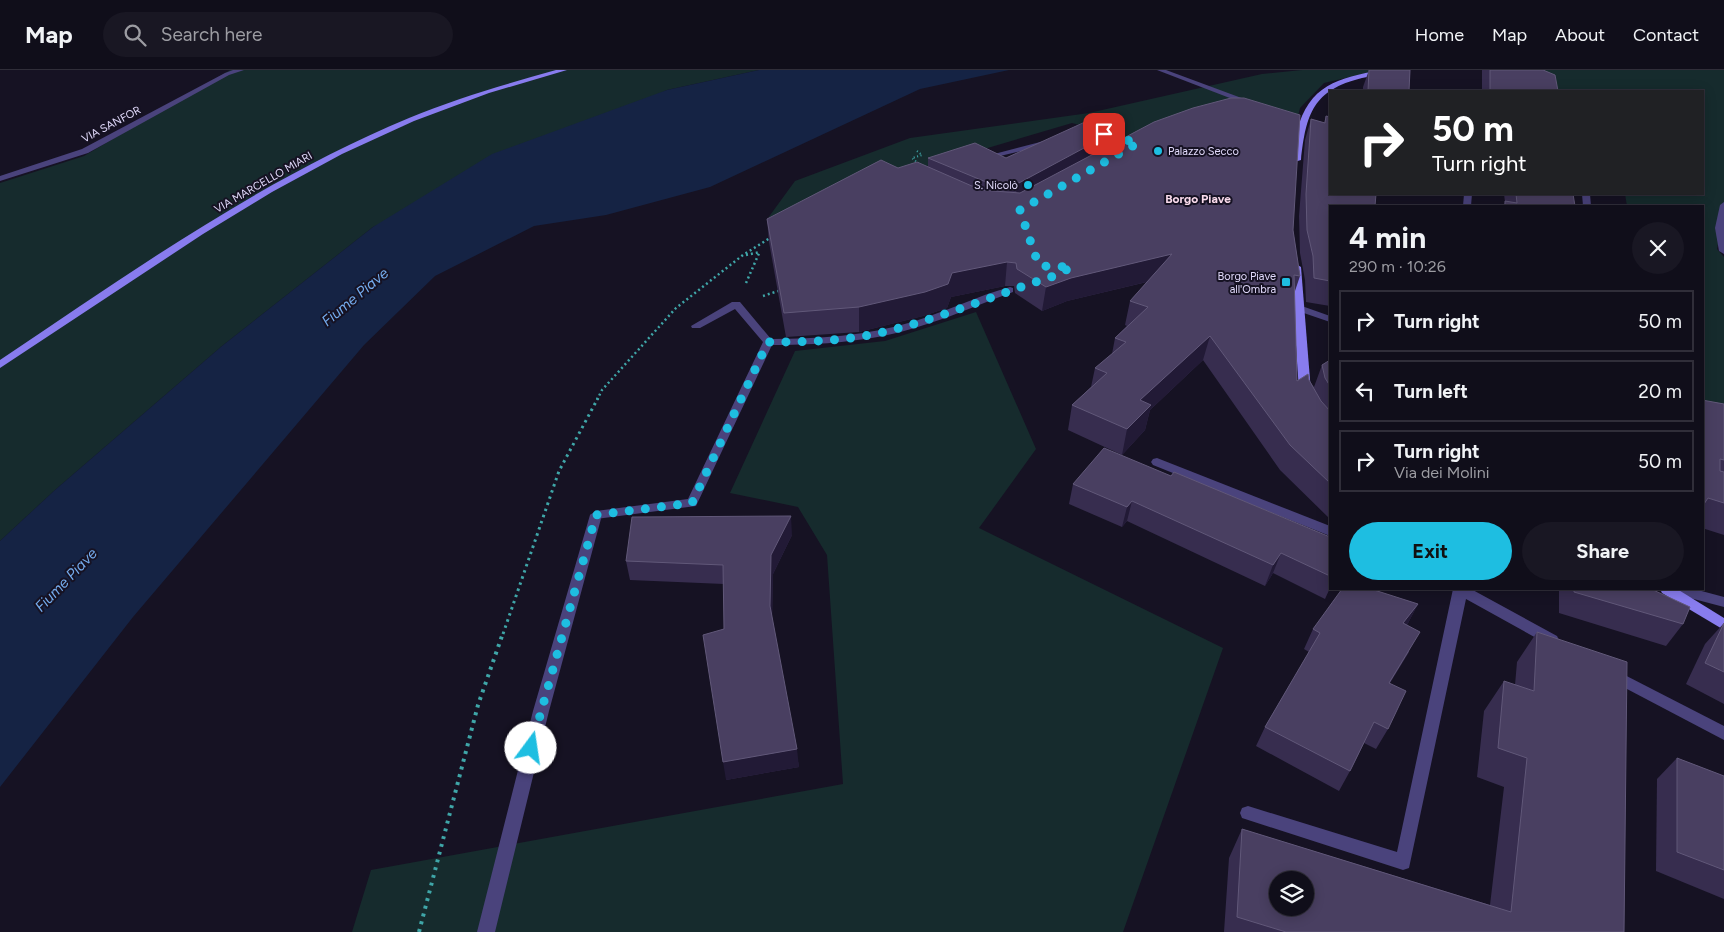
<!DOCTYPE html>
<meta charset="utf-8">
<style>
body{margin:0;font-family:Figtree,sans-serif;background:#191723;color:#f1f3f6;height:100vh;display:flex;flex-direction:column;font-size:19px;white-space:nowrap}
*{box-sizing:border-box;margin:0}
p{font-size:16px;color:#9c9ca2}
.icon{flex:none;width:28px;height:28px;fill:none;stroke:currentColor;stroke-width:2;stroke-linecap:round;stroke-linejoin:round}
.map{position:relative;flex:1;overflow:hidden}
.panel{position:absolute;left:1329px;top:135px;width:375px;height:385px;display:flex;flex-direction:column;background:#100e1a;border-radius:0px;box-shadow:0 2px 12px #0003,0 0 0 1px #302e39}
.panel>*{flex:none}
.guide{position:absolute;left:1329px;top:20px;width:375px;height:105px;border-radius:0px;box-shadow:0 2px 12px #0003,0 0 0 1px #302e39;background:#202124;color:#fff;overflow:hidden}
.controls{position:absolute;left:1269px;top:801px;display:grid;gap:10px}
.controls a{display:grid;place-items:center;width:45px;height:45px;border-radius:50%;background:#100e1a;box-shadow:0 2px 12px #0003,0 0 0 1px #302e39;font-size:25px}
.pin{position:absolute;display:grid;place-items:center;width:42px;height:42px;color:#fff;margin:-21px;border-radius:10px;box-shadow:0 2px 8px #0006}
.me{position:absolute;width:55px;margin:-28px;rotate:14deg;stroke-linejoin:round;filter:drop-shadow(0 0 4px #0008)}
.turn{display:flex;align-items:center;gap:18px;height:105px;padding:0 20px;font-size:22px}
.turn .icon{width:65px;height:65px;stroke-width:2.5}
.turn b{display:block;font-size:35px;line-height:42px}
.round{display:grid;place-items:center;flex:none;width:52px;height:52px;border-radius:26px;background:#191723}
.headline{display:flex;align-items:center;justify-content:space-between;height:85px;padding:0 20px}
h1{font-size:30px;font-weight:700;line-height:38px}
.action{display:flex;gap:10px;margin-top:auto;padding:10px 20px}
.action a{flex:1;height:58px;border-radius:30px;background:#1ebee1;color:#111;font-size:20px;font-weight:700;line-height:58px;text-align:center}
.action a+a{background:#191723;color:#f1f3f6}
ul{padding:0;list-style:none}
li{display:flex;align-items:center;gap:15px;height:62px;margin:0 10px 8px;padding:0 10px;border:2px solid #302e39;border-radius:0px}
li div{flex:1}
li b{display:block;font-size:19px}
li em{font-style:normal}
header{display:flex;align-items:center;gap:30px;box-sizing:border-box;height:70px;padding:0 25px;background:#100e1a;border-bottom:1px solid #302e39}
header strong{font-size:24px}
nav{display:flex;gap:28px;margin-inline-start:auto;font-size:18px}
.search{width:350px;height:45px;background:#191723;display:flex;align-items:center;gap:12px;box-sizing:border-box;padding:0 18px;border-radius:28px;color:#9c9ca2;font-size:19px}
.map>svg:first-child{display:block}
.green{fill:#162b2d}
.water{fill:#152344}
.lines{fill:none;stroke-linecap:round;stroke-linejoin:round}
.path-far3{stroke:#3fa6a8;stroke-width:2;stroke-dasharray:1 2.5;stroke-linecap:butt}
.path-far2{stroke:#3fa6a8;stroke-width:2.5;stroke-dasharray:2 3;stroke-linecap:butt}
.path-far1{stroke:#3fa6a8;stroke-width:3;stroke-dasharray:2.5 4;stroke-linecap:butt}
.path{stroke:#3fa6a8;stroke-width:4;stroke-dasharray:3 5;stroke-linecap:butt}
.lane{fill:#4a437c;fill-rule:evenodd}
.street{fill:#4a437c;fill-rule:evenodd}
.secondary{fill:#887cee;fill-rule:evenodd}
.wall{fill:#372d4f}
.shaded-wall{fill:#221a36}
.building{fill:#493f61;stroke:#615879;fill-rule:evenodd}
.route{stroke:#1ebee1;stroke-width:9;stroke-dasharray:0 16.2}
.poi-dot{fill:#1ebee1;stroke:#161223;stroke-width:2}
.labels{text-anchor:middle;stroke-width:4;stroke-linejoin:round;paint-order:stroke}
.far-street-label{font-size:11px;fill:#e0d9fa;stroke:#161223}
.far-poi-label{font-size:11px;fill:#e0d9fa;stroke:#161223;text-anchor:end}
.far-neighbourhood-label{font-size:12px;font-weight:bold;fill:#fadbec;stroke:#161223}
.water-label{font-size:15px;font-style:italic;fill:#74abed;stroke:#161223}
</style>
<header>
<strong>Map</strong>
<div class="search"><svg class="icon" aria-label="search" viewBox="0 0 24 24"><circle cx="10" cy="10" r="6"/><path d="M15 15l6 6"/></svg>Search here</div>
<nav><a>Home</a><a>Map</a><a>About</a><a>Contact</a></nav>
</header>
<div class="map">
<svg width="1724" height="862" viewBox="0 0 1724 862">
<rect width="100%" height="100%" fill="#161223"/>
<g class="green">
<path d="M 230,0 L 759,0 L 667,20 L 373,157 L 222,276 L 55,420 L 0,471 L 0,113 L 84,86 Z"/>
<path d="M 1302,0 L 1381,0 L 1324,13 L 1300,38 L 1296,55 L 1135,70 L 1072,53 L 927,96 L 906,99 L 768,148 L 795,111 L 910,68 L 1089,43 L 1262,4 Z"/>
<path d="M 1542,0 L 1724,0 L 1724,144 L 1717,179 L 1724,187 L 1724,345 L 1703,336 L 1702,136 L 1627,136 L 1625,124 L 1702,124 L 1702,21 L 1521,21 Z"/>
<path d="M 976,242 L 1036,379 L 979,458 L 1223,578 L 1123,862 L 352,862 L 371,800 L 843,714 L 827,485 L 798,437 L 730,423 L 795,281 L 885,271 Z"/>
</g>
<path class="water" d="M 759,0 L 1009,0 L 920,19 L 710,117 L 606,145 L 534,156 L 435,206 L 364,275 L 133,547 L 0,717 L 0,471 L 55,420 L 222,276 L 373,157 L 492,84 L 667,20 Z"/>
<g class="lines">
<path class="path-far3" d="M 917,81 L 922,85 L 912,88 L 919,94"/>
<g class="path-far2">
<path d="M 746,185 L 760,182"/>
<path d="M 746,213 L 760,181"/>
<path d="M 763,226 L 778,221"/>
<path d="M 597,330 L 602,320 L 676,238 L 743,185 L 770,168"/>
</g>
<path class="path-far1" d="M 503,564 L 559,401 L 598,328"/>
<path class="path" d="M 419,862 L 478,635 L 503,563"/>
<g class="lane">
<path d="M 1048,70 L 1051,70 L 1051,74 L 983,90 L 979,88 Z"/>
<path d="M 1582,124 L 1590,124 L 1591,136 L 1583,136 Z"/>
<path d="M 1010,217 L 1013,218 L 1013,222 C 970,238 928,257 883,266 C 846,273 809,275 772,275 L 696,436 L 596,449 L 590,445 L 596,441 L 688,429 L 763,272 L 735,239 L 700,258 L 692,258 L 691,256 L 732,232 L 740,232 L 771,269 C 818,269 866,266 912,252 C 945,242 977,226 1010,217 Z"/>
</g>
<g class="street">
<path d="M 233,0 L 244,0 L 229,5 L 88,83 L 0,111 L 0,106 L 82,79 L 225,3 Z"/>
<path d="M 1157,0 L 1166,0 L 1255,33 L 1248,35 Z"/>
<path d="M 1464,124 L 1472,124 L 1471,136 L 1463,136 Z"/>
<path d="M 1724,132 L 1724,184 L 1719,181 L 1715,158 L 1720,135 Z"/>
<path d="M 1299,235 L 1330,246 L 1330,252 L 1295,240 L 1295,236 Z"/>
<path d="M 1157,388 L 1330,456 L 1330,466 L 1153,395 L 1151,392 L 1153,389 Z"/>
<path d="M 596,441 L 602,445 L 549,641 L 495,862 L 477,862 L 533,641 L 590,445 Z"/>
<path d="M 1453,519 L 1471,519 L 1557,566 L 1559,570 L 1557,574 L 1552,576 L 1547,574 L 1466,529 L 1409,798 L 1403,800 L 1242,748 L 1240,743 L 1242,738 L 1248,736 L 1397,782 Z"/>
<path d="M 1669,519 L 1694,519 L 1724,527 L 1724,537 L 1671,523 Z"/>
<path d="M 1613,599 L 1724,656 L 1724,670 L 1608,609 L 1606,605 L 1608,601 Z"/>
</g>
<g class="secondary">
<path d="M 556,0 L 567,0 L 489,23 L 414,51 L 342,84 L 272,122 L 203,164 L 0,298 L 0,290 C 131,202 262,109 409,48 C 457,28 506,14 556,0 Z"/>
<path d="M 1381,0 L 1395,0 C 1387,6 1372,6 1362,8 C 1313,20 1306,44 1301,90 L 1294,92 C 1292,83 1295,70 1297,61 C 1309,15 1338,8 1381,0 Z"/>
<path d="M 1296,194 L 1301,197 L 1311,322 L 1305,325 L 1299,322 L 1291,197 Z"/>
<path d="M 1660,519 L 1677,519 L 1724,548 L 1724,560 L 1662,523 Z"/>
</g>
</g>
<g class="wall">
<path d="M 1369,0 L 1410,0 L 1409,21 L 1363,21 L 1363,17 Z"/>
<path d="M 1482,0 L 1543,0 L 1558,21 L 1482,21 Z"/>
<path d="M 1326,46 L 1330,136 L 1330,236 L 1306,232 L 1305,210 L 1300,183 L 1299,146 L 1305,70 L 1311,49 L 1324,53 Z"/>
<path d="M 928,88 L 1006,88 L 1293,160 L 1300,206 L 1294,224 L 1297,311 L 1309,310 L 1314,317 L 1322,295 L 1330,290 L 1330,449 L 1280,400 L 1203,290 L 1150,340 L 1145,360 L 1122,385 L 1068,360 L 1072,335 L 1091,317 L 1095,298 L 1112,284 L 1115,268 L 1127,256 L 1125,255 L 1130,231 L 1147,212 L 1067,231 L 1042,241 L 1015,223 L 1014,216 L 1005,216 L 951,227 L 947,238 L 923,246 L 859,262 L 786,267 L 769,172 L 767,149 L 898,98 L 928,97 Z"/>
<path d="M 1504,124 L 1573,124 L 1575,136 L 1503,136 L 1505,132 Z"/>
<path d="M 1702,330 L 1724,334 L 1724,465 L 1702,458 Z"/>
<path d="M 1171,406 L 1330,467 L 1330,518 L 1325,529 L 1273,503 L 1265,516 L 1127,451 L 1122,457 L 1069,434 L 1073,414 Z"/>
<path d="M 792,465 L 773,504 L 772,547 L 799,697 L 726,710 L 724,514 L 630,510 L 626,491 Z"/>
<path d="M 1559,519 L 1651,519 L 1683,554 L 1666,576 L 1559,543 Z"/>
<path d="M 1418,534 L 1407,555 L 1409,582 L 1390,613 L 1388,659 L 1376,679 L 1364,673 L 1350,701 L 1339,721 L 1256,676 L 1265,657 L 1309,582 L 1304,579 L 1313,559 Z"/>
<path d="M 1724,553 L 1724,634 L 1686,614 L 1705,574 Z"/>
<path d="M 1537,562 L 1624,862 L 1224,862 L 1229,788 L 1242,759 L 1490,835 L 1504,717 L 1477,707 L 1484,641 L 1504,611 L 1515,615 L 1517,592 Z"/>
<path d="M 1677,688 L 1724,706 L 1724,829 L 1656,801 L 1657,709 Z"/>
</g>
<g class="shaded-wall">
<path d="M 1125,56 L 1121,77 L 1015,136 L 1017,114 Z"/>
<path d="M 1172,184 L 1167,207 L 1067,231 L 1042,241 L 1046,217 L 1071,208 Z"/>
<path d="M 1007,192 L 1005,216 L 951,227 L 947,238 L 923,246 L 859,262 L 859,237 L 952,203 Z"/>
<path d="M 1210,266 L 1203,290 L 1150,340 L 1145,360 L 1122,385 L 1127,359 L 1140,330 Z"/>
<path d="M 1132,431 L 1127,451 L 1122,457 L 1127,437 Z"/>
<path d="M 791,446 L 792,465 L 773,504 L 772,556 L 770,536 L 771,485 Z"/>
<path d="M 1281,483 L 1273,503 L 1265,516 L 1273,495 Z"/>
<path d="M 1418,534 L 1407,555 L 1403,553 Z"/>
<path d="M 797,679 L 799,697 L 726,710 L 723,692 Z"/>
</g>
<g class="building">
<path d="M 1369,0 L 1410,0 L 1409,21 L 1368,21 Z"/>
<path d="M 1490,0 L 1543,0 L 1555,5 L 1558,21 L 1490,21 Z"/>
<path d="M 1231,28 L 1244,28 L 1300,45 L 1293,160 L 1300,206 L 1294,205 L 1297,311 L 1308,304 L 1309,310 L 1321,331 L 1330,341 L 1330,413 L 1290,375 L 1210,266 L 1140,330 L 1151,335 L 1127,359 L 1072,335 L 1107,303 L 1095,298 L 1126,272 L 1115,268 L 1148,237 L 1130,231 L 1172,184 L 1071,208 L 1046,217 L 1017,199 L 1016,193 L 1007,192 L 952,203 L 948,214 L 925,222 L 859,237 L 784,243 L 767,149 L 881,90 L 898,98 L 917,92 L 981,120 L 1020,123 L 1154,52 L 1193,38 Z"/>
<path d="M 1326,46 L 1330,47 L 1330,124 L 1376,124 L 1375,136 L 1330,136 L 1330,211 L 1314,208 L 1313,186 L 1307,160 L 1306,124 L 1311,49 L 1325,53 Z"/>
<path d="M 1096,47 L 1121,57 L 1125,56 L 1017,114 L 986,112 L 928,88 L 975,73 L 1006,88 Z"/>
<path d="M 1516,124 L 1573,124 L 1575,136 L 1505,136 L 1505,131 L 1517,133 Z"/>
<path d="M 1330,290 L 1330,316 L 1325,308 L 1322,295 Z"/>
<path d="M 1702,330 L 1724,334 L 1724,390 L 1720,389 L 1720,401 L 1724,402 L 1724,433 L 1708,428 L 1702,437 Z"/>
<path d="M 1104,378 L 1171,406 L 1174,402 L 1330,467 L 1330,506 L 1281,483 L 1273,495 L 1132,431 L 1127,437 L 1073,414 Z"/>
<path d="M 791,446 L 771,485 L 770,536 L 797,679 L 723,692 L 703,565 L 724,559 L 723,495 L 626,491 L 632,447 Z"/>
<path d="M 1342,519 L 1371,519 L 1418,534 L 1403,553 L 1420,562 L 1389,613 L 1406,621 L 1388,659 L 1374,652 L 1350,701 L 1265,657 L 1320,563 L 1313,559 Z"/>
<path d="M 1574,519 L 1651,519 L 1690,537 L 1683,554 L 1574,522 Z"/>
<path d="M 1724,553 L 1724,602 L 1705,593 Z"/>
<path d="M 1537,562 L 1627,592 L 1624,862 L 1286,862 L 1237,847 L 1242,759 L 1511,842 L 1527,688 L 1498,678 L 1504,611 L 1534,621 ZM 1278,810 L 1305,810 L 1305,838 L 1278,838 Z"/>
<path d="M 1677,688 L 1724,706 L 1724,800 L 1677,782 Z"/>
</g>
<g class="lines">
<path class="route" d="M 531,678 L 596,445 L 692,433 L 768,272 C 807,272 846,271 884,262 C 942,248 997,224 1054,206 L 1072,197 L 1041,196 L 1035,185 L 1020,140 L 1138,73 L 1104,64"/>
</g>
<g class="poi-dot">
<circle cx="1158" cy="81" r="5"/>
<circle cx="1028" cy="115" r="5"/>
<rect x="1281" y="207" width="10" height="10" rx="2.5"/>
</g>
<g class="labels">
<g class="far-street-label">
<text transform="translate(111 54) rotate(-28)" y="4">VIA SANFOR</text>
<text transform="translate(263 112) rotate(-30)" y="4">VIA MARCELLO MIARI</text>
</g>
<g class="far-poi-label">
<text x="1168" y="85" text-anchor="start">Palazzo Secco</text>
<text x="1018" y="119">S. Nicolò</text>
<text x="1276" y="210">Borgo Piave<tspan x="1276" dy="13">all'Ombra</tspan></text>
</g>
<g class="far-neighbourhood-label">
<text x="1198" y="133">Borgo Piave</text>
</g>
<g class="water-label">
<text transform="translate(355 227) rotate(-40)" y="5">Fiume Piave</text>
<text transform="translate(66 510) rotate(-46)" y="5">Fiume Piave</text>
</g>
</g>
</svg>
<div class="controls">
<a><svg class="icon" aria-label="layers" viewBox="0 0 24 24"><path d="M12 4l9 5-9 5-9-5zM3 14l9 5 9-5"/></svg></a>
</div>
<div class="pin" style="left:1104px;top:64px;background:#d93025"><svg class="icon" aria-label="arrive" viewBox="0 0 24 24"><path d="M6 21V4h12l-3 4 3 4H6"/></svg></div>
<svg class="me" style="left:531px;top:678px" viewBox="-20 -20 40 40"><circle r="19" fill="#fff"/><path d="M0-13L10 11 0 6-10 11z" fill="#1ebee1"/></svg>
<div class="guide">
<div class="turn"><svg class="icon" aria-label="right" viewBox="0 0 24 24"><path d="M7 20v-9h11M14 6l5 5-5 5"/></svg><div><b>50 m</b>Turn right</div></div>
</div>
<section class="panel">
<div class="headline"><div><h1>4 min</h1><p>290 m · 10:26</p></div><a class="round"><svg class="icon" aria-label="close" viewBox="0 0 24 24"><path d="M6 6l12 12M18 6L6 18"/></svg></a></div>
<ul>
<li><svg class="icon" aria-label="right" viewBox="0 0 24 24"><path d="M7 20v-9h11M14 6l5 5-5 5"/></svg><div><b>Turn right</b></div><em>50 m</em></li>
<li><svg class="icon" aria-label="left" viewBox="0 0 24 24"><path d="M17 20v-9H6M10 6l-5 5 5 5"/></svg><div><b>Turn left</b></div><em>20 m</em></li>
<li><svg class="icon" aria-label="right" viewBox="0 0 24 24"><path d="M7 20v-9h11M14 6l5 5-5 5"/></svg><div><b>Turn right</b><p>Via dei Molini</p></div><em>50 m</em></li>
</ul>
<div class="action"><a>Exit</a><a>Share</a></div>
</section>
</div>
